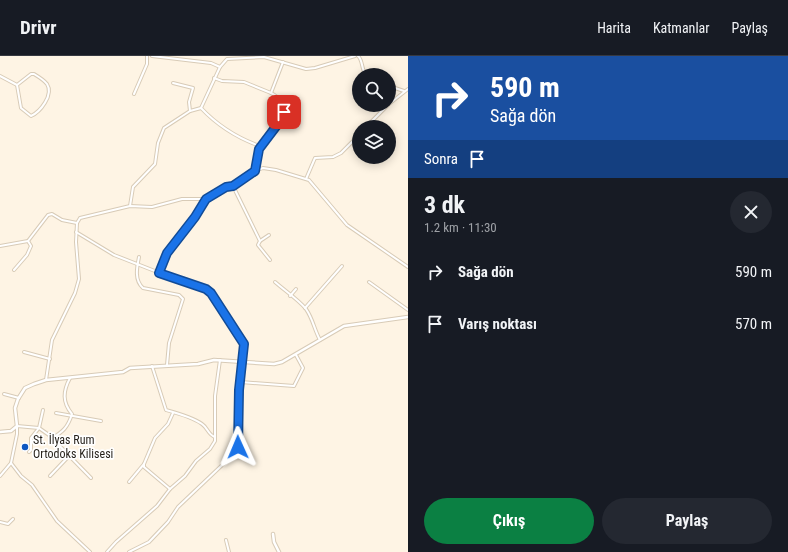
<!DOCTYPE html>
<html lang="tr">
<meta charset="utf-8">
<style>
body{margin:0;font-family:"Roboto Condensed",sans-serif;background:#242831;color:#f1f3f6;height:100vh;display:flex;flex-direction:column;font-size:15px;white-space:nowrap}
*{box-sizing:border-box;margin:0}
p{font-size:13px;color:#9ea1a6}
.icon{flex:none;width:22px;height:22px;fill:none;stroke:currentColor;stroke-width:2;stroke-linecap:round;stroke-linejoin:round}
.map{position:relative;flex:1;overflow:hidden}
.drawer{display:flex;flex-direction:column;background:#171b24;width:380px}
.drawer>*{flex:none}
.guide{background:#1a4fa0;color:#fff;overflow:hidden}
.tools{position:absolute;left:352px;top:12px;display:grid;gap:8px}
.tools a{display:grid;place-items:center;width:44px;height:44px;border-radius:50%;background:#171b24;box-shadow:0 2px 10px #0003;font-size:20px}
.pin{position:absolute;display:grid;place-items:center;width:34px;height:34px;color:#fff;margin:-17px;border-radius:8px;box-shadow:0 2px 6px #0006}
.me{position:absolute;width:44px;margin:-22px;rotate:359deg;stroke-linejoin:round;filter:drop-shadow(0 0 3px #0008)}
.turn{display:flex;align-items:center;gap:14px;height:84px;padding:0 16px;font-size:18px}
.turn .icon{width:52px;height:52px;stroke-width:2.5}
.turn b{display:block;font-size:28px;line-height:34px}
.then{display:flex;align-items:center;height:38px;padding:0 16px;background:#0003;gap:8px;font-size:15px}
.round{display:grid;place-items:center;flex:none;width:42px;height:42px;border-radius:21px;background:#242831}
.head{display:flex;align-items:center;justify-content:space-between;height:68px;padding:0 16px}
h1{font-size:24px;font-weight:700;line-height:30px}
.button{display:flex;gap:8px;margin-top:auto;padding:8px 16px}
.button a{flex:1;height:46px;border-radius:24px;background:#0b8043;color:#fff;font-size:16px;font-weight:700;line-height:46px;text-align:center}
.button a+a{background:#242831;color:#f1f3f6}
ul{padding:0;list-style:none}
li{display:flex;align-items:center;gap:12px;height:52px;padding:0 16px}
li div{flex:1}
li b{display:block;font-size:15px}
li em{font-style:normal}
header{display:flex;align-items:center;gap:24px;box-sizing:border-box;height:56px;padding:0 20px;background:#171b24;border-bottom:1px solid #363941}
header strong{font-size:19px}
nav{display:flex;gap:22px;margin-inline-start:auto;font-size:14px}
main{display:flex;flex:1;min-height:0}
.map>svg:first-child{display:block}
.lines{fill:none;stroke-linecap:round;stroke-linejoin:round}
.street-casing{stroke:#d8cbb7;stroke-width:4}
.secondary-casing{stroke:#d8cbb7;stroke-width:4.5}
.street{stroke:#fff;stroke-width:2}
.secondary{stroke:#fff;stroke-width:2.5}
.route-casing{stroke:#114b97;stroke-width:10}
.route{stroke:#1a73e8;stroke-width:7}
.poi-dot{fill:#0d57c1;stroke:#fff;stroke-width:1.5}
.labels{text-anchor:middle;stroke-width:3.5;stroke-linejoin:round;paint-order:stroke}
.poi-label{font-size:12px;fill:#241f18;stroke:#fff;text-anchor:start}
</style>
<header>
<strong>Drivr</strong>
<nav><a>Harita</a><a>Katmanlar</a><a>Paylaş</a></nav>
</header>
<main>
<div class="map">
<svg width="408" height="496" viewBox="0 0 408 496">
<rect width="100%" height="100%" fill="#fef4e4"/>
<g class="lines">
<defs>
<g id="street">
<path d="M 152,0 L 211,7 L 220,11"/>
<path d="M 358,0 C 363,4 361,13 366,19"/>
<path d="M 31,18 L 34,18 C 39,21 44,24 47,28 C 54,39 40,56 31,60 L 21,52 L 17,29 Z"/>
<path d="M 0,20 L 17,29"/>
<path d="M 214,22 L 222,25 L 244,26 L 271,37 L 283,6"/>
<path d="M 173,27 L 193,32 L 189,46 L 190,55"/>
<path d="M 389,30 L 404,35"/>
<path d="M 134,38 L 147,8 L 147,0"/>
<path d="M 389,48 L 408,33"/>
<path d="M 201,52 C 217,69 236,81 257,89 L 259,93 L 255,115"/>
<path d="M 366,71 L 388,49"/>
<path d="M 259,93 L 284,60 C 285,49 281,42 271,37"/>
<path d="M 306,123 L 315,102 L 333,101 L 341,97 L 359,79"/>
<path d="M 233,130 L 260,185 L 258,189 L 270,204"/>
<path d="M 130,150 L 133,131 L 155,108 L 158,87 L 164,72 L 190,55 L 201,52 L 220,11 L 227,3 L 264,1 L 306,13 L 315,12 L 355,0"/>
<path d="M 76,176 L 114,199 L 193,230 L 206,233 L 211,237 L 244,288 L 238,351 L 238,394 L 178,451 L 168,466 L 149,486 L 129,496"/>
<path d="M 260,185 L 269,179"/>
<path d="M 0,190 L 28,185 L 48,159 L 52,158 L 62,164 L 77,167"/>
<path d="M 139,201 C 137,211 134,224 143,232 L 179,239 L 183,243 L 169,287 L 167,309"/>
<path d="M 14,214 L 27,199 L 31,190 L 28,185"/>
<path d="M 159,217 L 167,197 L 195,161 L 206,143"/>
<path d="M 275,226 C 284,234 299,244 306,253 C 313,263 314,273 320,284"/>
<path d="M 369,226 L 408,254"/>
<path d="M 290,240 L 296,233"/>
<path d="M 305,252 L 342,210"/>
<path d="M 24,296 L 50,303"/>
<path d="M 152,310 L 166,354 C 177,357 192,361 202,368 C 208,372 208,379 215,381"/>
<path d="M 46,324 L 52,284 L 75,237 L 79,223 L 76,186 L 77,167 L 80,162 L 130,150 L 152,151 L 182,143 L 206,143 L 226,131 L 233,130 L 255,115 L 263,112 L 276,114 L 309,124 L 347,169 L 408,211"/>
<path d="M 241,326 L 294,330 L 303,312 L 296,299"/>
<path d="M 4,338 L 19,342"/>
<path d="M 56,357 L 101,365"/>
<path d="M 52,382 C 63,376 68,371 72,358 C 62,346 63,335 70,322"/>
<path d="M 29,396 L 31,394 L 31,382 L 39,372 L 43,354"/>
<path d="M 11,407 L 21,420 L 32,429 L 57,465 L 90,496"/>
<path d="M 0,420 L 11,407 L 17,378 L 17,370 L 39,372 L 49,379 L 91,422"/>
<path d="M 50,420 L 69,400"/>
<path d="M 129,426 L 144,408"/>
<path d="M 170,433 L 144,411 L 144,408 L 155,382 L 168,368 L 173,357"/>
<path d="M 0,466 L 8,468 L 13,463"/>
<path d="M 226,484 L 229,496"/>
<path d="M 107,496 L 116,486 L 157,450 L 170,433 L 185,420 L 196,405 L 210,393 L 215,385 L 215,340 L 220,304"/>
</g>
<g id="secondary">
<path d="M 0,376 L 11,375 L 17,370 L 15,352 L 18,343 L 25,332 L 34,328 L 46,324 L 123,316 L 130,312 L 198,308 L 214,304 L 274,308 L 282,306 L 344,270 L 408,261"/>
<path d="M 273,478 L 274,486 L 279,496"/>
</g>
</defs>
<use href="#street" class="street-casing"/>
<use href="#secondary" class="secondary-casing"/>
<use href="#street" class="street"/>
<use href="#secondary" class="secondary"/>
</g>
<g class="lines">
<defs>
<path id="route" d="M 238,391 L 239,334 L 244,288 L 211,237 L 206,233 L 159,217 L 167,197 L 195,161 L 206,143 L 226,131 L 233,130 L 255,115 L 259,93 L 284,60 L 284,56"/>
</defs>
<use href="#route" class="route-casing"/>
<use href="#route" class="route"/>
</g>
<circle class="poi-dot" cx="25" cy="391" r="4"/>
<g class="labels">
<g class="poi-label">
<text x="33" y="388">St. İlyas Rum<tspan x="33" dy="14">Ortodoks Kilisesi</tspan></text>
</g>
</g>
</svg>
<div class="tools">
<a><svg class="icon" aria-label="search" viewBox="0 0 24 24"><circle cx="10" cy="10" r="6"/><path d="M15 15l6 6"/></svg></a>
<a><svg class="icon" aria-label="layers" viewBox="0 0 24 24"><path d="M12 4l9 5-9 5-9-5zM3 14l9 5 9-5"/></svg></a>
</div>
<div class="pin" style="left:284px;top:56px;background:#d93025"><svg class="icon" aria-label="arrive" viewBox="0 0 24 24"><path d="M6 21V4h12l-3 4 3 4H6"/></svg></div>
<svg class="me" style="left:238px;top:391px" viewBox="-20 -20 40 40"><path d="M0-17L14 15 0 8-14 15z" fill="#1a73e8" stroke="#fff" stroke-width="4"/></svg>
</div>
<section class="drawer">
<div class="guide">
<div class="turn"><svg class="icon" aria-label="right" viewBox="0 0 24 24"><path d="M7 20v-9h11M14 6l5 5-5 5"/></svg><div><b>590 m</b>Sağa dön</div></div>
<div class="then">Sonra<svg class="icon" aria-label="arrive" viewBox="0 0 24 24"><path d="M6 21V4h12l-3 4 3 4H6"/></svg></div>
</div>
<div class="head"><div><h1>3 dk</h1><p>1.2 km · 11:30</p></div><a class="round"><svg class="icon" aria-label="close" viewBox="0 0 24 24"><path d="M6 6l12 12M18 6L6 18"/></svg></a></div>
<ul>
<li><svg class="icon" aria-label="right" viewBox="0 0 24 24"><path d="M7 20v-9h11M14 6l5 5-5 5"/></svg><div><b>Sağa dön</b></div><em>590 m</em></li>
<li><svg class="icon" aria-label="arrive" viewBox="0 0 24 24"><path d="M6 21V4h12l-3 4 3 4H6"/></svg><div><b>Varış noktası</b></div><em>570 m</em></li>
</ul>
<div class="button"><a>Çıkış</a><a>Paylaş</a></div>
</section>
</main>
